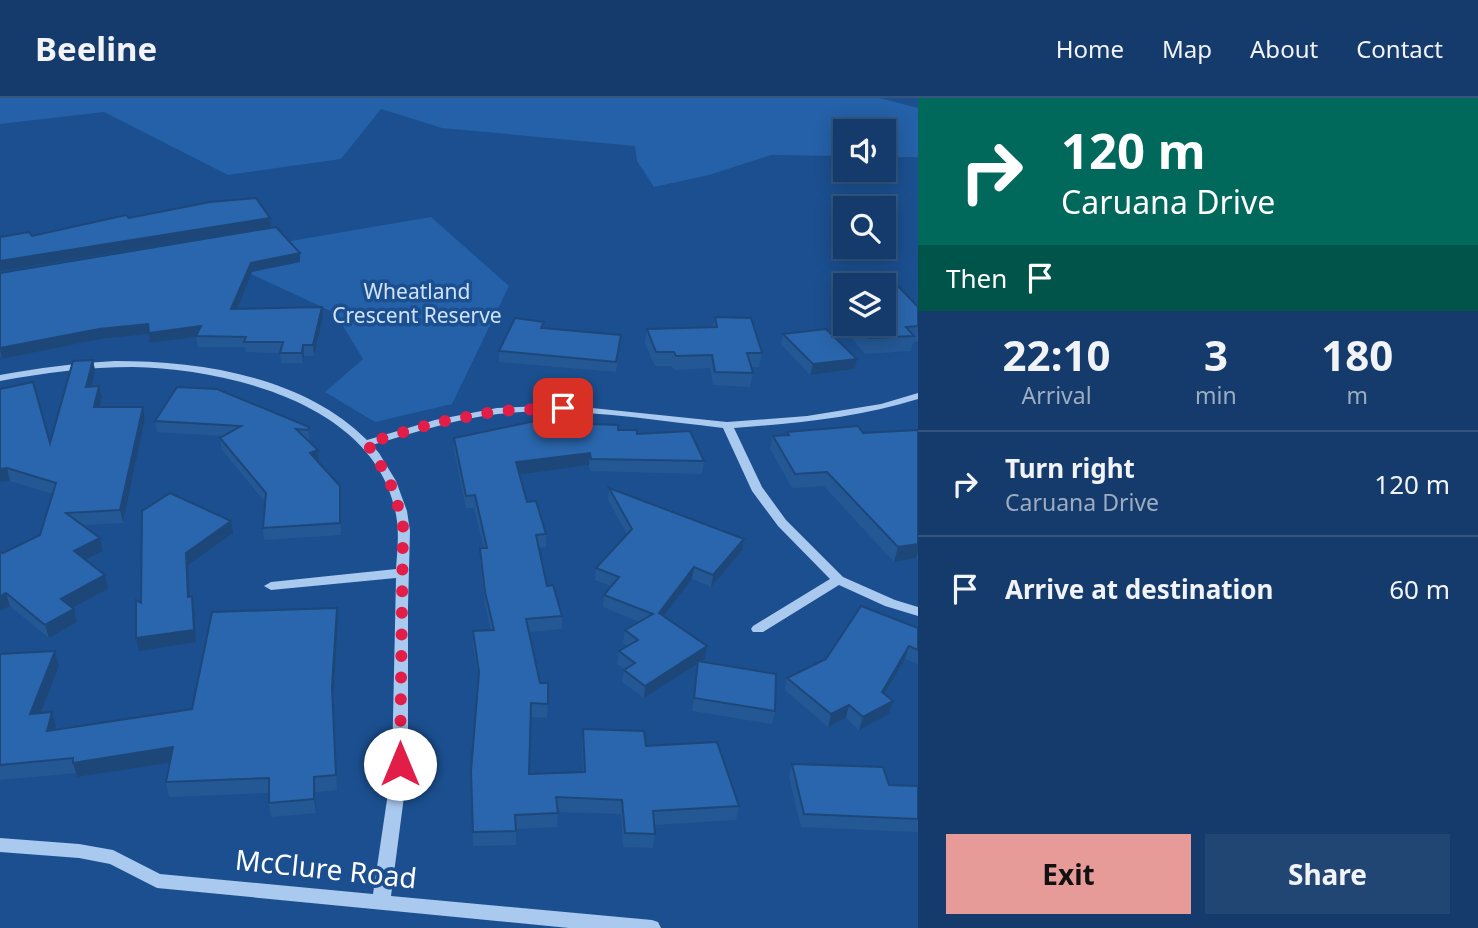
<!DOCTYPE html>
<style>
body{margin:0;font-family:"Noto Sans",sans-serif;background:#214673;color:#f1f3f6;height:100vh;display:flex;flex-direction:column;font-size:26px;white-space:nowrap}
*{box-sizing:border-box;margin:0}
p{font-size:23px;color:#9dadc1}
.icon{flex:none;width:38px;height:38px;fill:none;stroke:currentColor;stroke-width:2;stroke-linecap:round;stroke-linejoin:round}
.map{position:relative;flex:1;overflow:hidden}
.panel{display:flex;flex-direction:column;background:#143b6b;width:560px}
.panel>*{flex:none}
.top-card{background:#00695c;color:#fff;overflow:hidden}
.tools{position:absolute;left:833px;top:21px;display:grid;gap:14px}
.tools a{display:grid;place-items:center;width:63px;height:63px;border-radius:0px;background:#143b6b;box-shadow:0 4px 18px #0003,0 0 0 2px #33557e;font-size:35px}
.pin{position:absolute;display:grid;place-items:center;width:60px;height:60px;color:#fff;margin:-30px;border-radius:14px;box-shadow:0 4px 10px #0006}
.me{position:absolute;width:77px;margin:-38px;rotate:0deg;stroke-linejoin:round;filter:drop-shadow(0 0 5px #0008)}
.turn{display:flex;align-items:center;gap:24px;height:147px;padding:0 28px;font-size:32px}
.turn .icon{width:91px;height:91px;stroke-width:2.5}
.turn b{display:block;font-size:49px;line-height:60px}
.then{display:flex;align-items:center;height:66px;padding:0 28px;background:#0003;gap:14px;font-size:26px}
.eta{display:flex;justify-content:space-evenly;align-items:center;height:119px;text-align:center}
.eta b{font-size:42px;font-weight:700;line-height:49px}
.cta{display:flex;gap:14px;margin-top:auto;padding:14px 28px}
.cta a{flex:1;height:80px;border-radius:0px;background:#e69b98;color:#111;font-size:28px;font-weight:700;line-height:80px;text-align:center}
.cta a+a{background:#214673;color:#f1f3f6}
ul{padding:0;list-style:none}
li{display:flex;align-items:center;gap:21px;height:105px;padding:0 28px;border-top:2px solid #33557e}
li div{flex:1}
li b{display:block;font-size:26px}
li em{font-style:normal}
header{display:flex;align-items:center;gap:42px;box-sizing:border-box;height:98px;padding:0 35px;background:#143b6b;border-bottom:2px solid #33557e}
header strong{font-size:33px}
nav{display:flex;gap:38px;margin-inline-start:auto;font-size:24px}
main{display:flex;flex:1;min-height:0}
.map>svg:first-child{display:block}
.green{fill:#2461a8}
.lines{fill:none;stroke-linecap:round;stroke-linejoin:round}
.minor{fill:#a9c9ee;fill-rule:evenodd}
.wall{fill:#245895}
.shaded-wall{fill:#1d4779}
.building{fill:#2a66ad;stroke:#1d4779;stroke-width:2}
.route{stroke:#e11d48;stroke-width:12;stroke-dasharray:0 21.6}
.labels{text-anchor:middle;stroke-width:7;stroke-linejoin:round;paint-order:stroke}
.far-park-label{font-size:21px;fill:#cfe3fa;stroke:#1b4f8f}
.near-street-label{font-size:28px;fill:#fff;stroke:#1b4f8f}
</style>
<header>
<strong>Beeline</strong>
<nav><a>Home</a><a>Map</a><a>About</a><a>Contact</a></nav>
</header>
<main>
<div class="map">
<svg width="918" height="830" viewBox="0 0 918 830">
<rect width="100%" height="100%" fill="#1b4f8f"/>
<g class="green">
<path d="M 0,0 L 880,0 L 918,10 L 918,59 L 884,59 L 884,33 L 845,33 L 845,58 L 771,57 L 709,77 L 654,89 L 637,63 L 635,48 L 442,30 L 381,11 L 341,61 L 228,77 L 104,14 L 0,26 Z"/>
<path d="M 431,119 L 509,188 L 452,306 L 375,324 L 325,294 L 363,261 L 335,215 L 253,177 L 221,155 Z"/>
</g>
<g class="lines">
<path class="minor" d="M 115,263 C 200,263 303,278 367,342 L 435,322 L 497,310 L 563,307 L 727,324 L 807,318 L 881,306 L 918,295 L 918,301 C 858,320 796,325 734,330 L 762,389 L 786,422 L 843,479 L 895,502 L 918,509 L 918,518 L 885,508 L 839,487 L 763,534 L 753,534 L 751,531 L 753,528 L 830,481 L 778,428 L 752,393 L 723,330 C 649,322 572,308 498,316 C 455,321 413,335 372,347 L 379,355 L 396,383 L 407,413 L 410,433 L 408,508 L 408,668 L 391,798 L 652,822 L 658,824 L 661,830 L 569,830 L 157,790 L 110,766 L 79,760 L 0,754 L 0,740 L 79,746 L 113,752 L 160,776 L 373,796 L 392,668 L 396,480 L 271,492 L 264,488 L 271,484 L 396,471 C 397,456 399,439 397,423 C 382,307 230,271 133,269 C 88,269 44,275 0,283 L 0,277 C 38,270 76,265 115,263 Z"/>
</g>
<g class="wall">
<path d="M 300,164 L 252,174 L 237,211 L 323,219 L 314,258 L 304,258 L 303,265 L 281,265 L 280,255 L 246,254 L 245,249 L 198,249 L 196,239 L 150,245 L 149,236 L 101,241 L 2,261 L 1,258 L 0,259 L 0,175 Z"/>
<path d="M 845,189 L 845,219 L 833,204 L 836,190 Z"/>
<path d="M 918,209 L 918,243 L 913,244 L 911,253 L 865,256 L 846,233 L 848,226 L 884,226 Z"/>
<path d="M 715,219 L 762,255 L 759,269 L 751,269 L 753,275 L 750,289 L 713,287 L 710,270 L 674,272 L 672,268 L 655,268 L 645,245 L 647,231 L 713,229 Z"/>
<path d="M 544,224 L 544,230 L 621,237 L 616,274 L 499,264 L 499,253 Z"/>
<path d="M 783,236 L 857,261 L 855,271 L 810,277 L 781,246 Z"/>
<path d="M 93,262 L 95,273 L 91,289 L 102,300 L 100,309 L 143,309 L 145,321 L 123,425 L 82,427 L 100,440 L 103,453 L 85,462 L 108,491 L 73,510 L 74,511 L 77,524 L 49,540 L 10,508 L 0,513 L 0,453 L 3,455 L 40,437 L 53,396 L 10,383 L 0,384 L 0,291 L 50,345 Z"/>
<path d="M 155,323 L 309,329 L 309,343 L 318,352 L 319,363 L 318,364 L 340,388 L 341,437 L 264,442 L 263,430 L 265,404 L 222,352 L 220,340 L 224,338 L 157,334 Z"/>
<path d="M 618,332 L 637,336 L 704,363 L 702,376 L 590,373 L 589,367 L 520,376 L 527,404 L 546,436 L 546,449 L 539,450 L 547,488 L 562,518 L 562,531 L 529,534 L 540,585 L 548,606 L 547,620 L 531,619 L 529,676 L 583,674 L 582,645 L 583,631 L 646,648 L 739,708 L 736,722 L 654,727 L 655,736 L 653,750 L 623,749 L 621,716 L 558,714 L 557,729 L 516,731 L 516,747 L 473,748 L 471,673 L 479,583 L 473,547 L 473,533 L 491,532 L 485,507 L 480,463 L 480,450 L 484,450 L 474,410 L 466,410 L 454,352 L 454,340 Z"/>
<path d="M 918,332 L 918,462 L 916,460 L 894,464 L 824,388 L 792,390 L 770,351 L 773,338 L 786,337 L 787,334 L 863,335 Z"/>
<path d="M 609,390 L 742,453 L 711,489 L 692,481 L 664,518 L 707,548 L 705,561 L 701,563 L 775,613 L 772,626 L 692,613 L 698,565 L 644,600 L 622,584 L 624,571 L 617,566 L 619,553 L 628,548 L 623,545 L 625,532 L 640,524 L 603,509 L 604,497 L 611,488 L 595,482 L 596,470 L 627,436 L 608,402 Z"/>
<path d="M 337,510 L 338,524 L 333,603 L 337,692 L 315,694 L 316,715 L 271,719 L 269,705 L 269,695 L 169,699 L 166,684 L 170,665 L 77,679 L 76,675 L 0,682 L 0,556 L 59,568 L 41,615 L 56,628 L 55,631 L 192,611 Z"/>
<path d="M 918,530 L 918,566 L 905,561 L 885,596 L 893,603 L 889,616 L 859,632 L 846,620 L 828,629 L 785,592 L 787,580 Z"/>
<path d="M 792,666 L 889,687 L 918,688 L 918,737 L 917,734 L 801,729 L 789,679 Z"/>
</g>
<g class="shaded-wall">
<path d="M 270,120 L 271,129 L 0,173 L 0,163 Z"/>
<path d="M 300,155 L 300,164 L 252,174 L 233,221 L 231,211 L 251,165 Z"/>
<path d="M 322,209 L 323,219 L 314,258 L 313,247 Z"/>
<path d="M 148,226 L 201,228 L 196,239 L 150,245 L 149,236 L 101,241 L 2,261 L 0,252 L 0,250 L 99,231 Z"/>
<path d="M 303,247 L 304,258 L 303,265 L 302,255 Z"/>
<path d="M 857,261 L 855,271 L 810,277 L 813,266 Z"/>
<path d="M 93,262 L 95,273 L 89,301 L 86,289 Z"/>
<path d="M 99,288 L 102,300 L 97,321 L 94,309 Z"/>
<path d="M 143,309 L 145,321 L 123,425 L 120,412 Z"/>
<path d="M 318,352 L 319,363 L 311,366 L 310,355 Z"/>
<path d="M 590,355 L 589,367 L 516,377 L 516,364 Z"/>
<path d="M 7,370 L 10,383 L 0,384 L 0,371 Z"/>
<path d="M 231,423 L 233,435 L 188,467 L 190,511 L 188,499 L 186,455 Z"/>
<path d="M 100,440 L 103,453 L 77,466 L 74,453 Z"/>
<path d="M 744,441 L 742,453 L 711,489 L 713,477 Z"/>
<path d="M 918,446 L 918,455 L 916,460 L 894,464 L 898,449 Z"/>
<path d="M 694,469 L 692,481 L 657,527 L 659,515 Z"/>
<path d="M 105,477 L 108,491 L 65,514 L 61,501 Z"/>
<path d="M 6,495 L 10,508 L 0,513 L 0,498 Z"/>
<path d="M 192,498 L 194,510 L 196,544 L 139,553 L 136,540 Z"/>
<path d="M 337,510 L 338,524 L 333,603 L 337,692 L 332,589 Z"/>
<path d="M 74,511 L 77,524 L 49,540 L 45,527 Z"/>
<path d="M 707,548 L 705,561 L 644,600 L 645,588 Z"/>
<path d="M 909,548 L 905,561 L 878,607 L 882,594 Z"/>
<path d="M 55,553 L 59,568 L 35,630 L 30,616 Z"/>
<path d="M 893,603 L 889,616 L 859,632 L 863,619 Z"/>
<path d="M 849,607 L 846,620 L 828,629 L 831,616 Z"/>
<path d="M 52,614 L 56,628 L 52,647 L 47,633 Z"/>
<path d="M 173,649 L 176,664 L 77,679 L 73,665 Z"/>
<path d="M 314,679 L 315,694 L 316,715 L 314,701 Z"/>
</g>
<g class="building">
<path d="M 256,100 L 270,120 L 0,163 L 0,139 L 29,134 L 32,138 L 126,117 L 129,120 L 210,104 Z"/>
<path d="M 276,129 L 300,155 L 251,165 L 231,211 L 322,209 L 313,247 L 303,247 L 302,255 L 280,255 L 283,244 L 244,244 L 246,239 L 196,238 L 201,228 L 149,235 L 148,226 L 99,231 L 0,250 L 0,175 Z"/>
<path d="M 884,187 L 897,187 L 918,209 L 918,228 L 906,229 L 914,238 L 869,240 L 856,226 L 884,226 Z"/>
<path d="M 845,189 L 845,201 L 836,190 Z"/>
<path d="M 715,219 L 751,220 L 762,255 L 747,255 L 753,275 L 715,274 L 712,257 L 676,258 L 674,254 L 656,254 L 647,231 L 717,229 Z"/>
<path d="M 515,220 L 544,224 L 541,230 L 621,237 L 616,264 L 499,253 Z"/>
<path d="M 826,231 L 857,261 L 813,266 L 783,236 Z"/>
<path d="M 93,262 L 86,289 L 99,288 L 94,309 L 143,309 L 120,412 L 66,415 L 100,440 L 74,453 L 105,477 L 61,501 L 74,511 L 45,527 L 6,495 L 0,498 L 0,453 L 3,455 L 40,437 L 56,385 L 7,370 L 0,371 L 0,291 L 33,284 L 50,345 L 73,263 Z"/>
<path d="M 177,289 L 217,291 L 309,329 L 308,332 L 296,331 L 318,352 L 310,355 L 340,388 L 340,425 L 263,430 L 266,395 L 220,340 L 241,328 L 155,323 Z"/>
<path d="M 540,322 L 547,335 L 588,330 L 588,326 L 618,327 L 618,332 L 637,332 L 637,336 L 690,333 L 704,363 L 591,361 L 590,355 L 516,364 L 527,404 L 536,403 L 546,436 L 536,437 L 547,488 L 553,487 L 562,518 L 526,521 L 540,585 L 548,585 L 548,606 L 531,605 L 529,676 L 585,674 L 583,631 L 644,633 L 646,648 L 717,644 L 739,708 L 653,713 L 655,736 L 625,735 L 622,702 L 556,699 L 558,715 L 515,717 L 516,733 L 473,734 L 471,673 L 479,574 L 473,533 L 494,532 L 485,494 L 480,450 L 487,450 L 475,397 L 466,398 L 454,340 Z"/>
<path d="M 858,328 L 863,335 L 918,332 L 918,446 L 898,449 L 827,374 L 795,376 L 773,338 L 789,337 L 787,334 Z"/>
<path d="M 609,390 L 744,441 L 713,477 L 694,469 L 659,515 L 707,548 L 645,588 L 624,572 L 635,565 L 619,553 L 638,542 L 625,532 L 653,516 L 604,497 L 619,479 L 596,470 L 632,431 Z"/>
<path d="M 170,395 L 231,423 L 186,455 L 188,499 L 192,498 L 194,532 L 136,540 L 136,502 L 141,505 L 142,413 Z"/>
<path d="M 861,508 L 918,530 L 918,552 L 909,548 L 882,594 L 893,603 L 863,619 L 849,607 L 831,616 L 787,580 L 826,561 Z"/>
<path d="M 337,510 L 332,589 L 336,677 L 314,679 L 314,701 L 269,705 L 269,680 L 166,684 L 173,649 L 73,665 L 73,660 L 0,667 L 0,556 L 55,553 L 30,616 L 52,614 L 47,633 L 192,611 L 212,514 Z"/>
<path d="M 698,563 L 776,576 L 775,613 L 694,600 Z"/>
<path d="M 792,666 L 883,669 L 889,687 L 918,688 L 918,721 L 804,716 Z"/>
</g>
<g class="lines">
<path class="route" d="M 400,666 L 403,423 L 389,381 L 367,345 L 435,325 L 497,313 L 563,310"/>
</g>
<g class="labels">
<g class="far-park-label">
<text x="417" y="201">Wheatland<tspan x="417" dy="24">Crescent Reserve</tspan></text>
</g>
<g class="near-street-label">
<text transform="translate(326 771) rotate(6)" y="10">McClure Road</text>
</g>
</g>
</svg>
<div class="tools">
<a><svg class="icon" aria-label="sound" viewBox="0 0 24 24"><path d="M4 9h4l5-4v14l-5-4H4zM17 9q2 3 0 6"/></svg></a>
<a><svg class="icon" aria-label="search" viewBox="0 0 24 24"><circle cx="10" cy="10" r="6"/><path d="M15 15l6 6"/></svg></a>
<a><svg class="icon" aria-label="layers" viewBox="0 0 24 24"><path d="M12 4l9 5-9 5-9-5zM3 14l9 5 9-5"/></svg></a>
</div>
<div class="pin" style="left:563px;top:310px;background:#d93025"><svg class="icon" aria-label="arrive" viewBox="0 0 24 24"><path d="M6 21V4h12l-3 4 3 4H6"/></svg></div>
<svg class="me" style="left:400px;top:666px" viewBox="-20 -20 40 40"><circle r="19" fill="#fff"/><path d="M0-13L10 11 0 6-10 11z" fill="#e11d48"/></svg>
</div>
<section class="panel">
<div class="top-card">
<div class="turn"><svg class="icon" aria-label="right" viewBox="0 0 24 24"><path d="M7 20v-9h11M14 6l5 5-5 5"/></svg><div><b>120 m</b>Caruana Drive</div></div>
<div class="then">Then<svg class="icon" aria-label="arrive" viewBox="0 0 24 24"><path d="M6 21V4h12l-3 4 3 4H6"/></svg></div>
</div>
<div class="eta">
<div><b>22:10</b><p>Arrival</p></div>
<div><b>3</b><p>min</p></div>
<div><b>180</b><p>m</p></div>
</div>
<ul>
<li><svg class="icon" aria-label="right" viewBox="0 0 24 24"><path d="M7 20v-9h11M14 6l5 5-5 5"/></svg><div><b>Turn right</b><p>Caruana Drive</p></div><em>120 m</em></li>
<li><svg class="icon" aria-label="arrive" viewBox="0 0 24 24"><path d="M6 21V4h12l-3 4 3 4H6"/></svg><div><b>Arrive at destination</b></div><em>60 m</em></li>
</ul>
<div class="cta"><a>Exit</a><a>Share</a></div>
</section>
</main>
